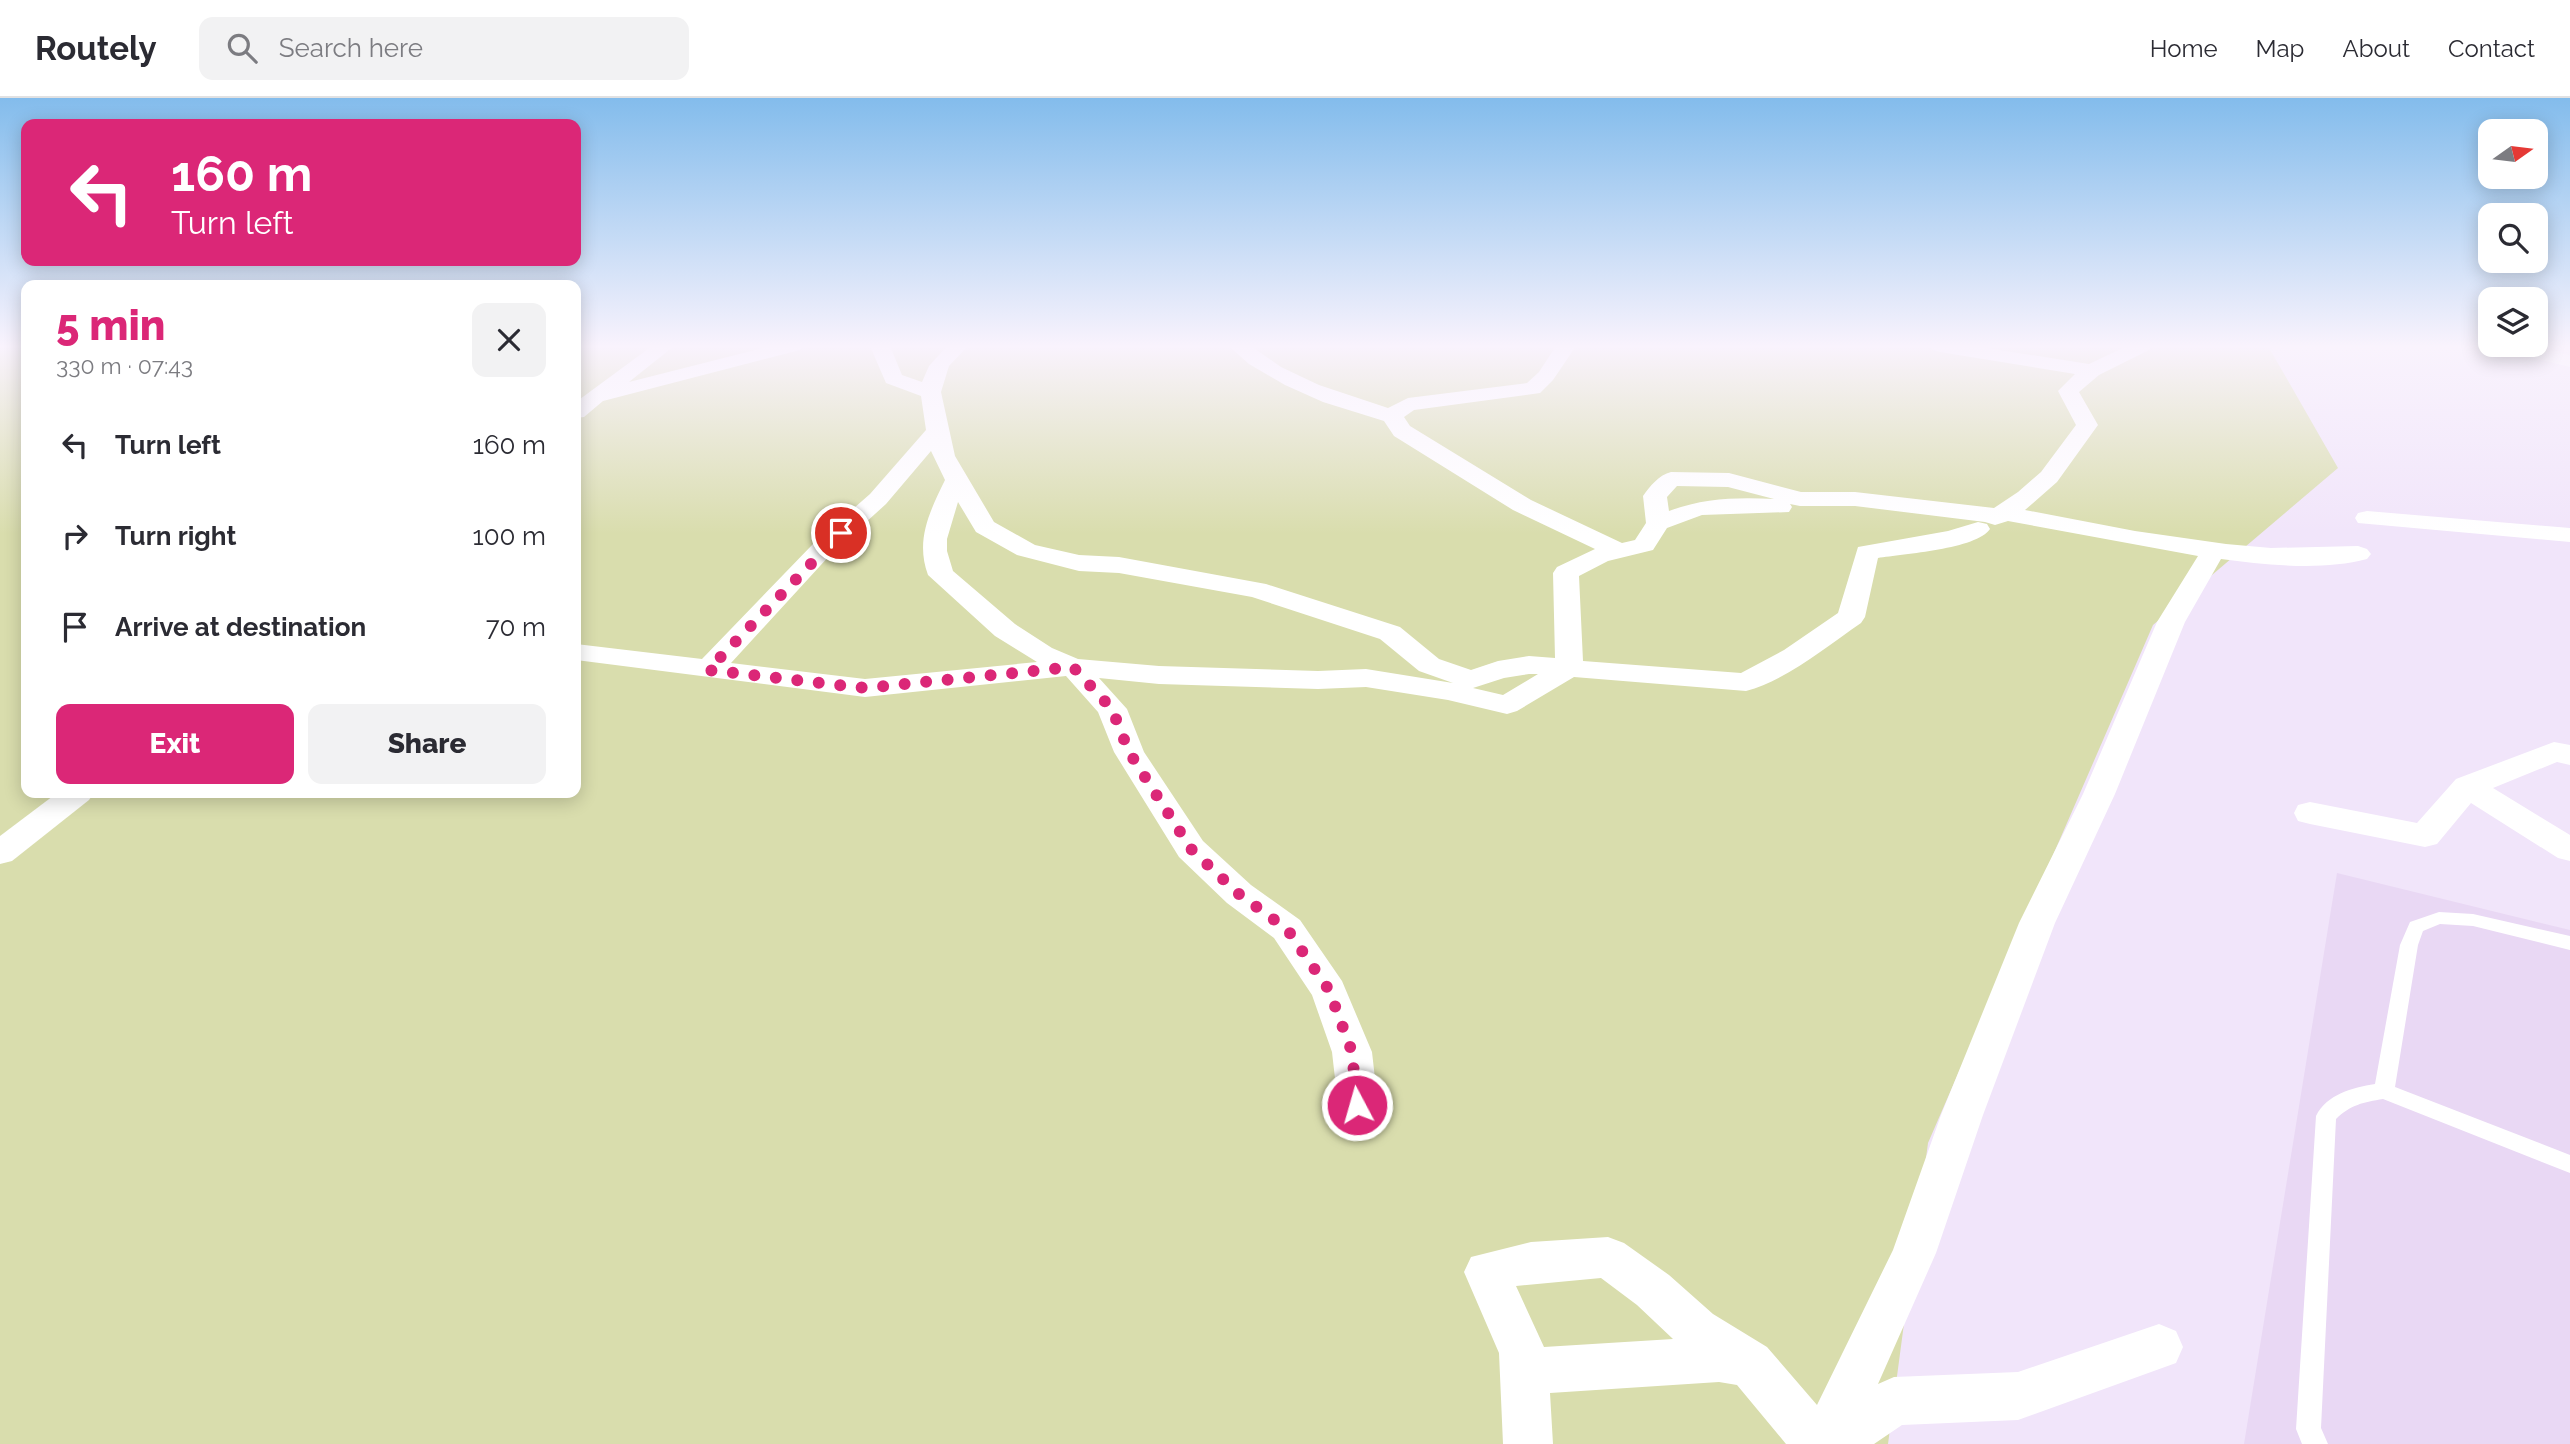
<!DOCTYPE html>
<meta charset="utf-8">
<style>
body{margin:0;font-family:Raleway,sans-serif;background:#f2f2f3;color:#2b2b33;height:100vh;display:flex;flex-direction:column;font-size:26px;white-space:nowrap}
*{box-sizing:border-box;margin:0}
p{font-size:23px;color:#7c7c81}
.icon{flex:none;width:38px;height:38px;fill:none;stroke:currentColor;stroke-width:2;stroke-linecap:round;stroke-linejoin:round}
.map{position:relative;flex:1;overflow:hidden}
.drawer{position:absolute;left:21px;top:182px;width:560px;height:518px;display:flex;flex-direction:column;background:#fff;border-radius:14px;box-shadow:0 4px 18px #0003}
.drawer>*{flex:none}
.hud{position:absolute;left:21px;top:21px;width:560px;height:147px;border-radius:14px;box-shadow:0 4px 18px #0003;background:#db2777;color:#fff;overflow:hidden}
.needle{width:46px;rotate:76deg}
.fabs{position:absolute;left:2478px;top:21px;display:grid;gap:14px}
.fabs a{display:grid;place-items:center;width:70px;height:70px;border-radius:14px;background:#fff;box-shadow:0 4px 18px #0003;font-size:35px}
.pin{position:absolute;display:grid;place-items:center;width:60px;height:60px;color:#fff;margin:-30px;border:4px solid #fff;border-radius:50%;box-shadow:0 2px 7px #0007}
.me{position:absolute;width:77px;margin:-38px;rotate:354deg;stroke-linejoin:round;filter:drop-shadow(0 0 5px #0008)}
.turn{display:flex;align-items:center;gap:24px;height:147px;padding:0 35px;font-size:32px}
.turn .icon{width:91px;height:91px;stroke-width:2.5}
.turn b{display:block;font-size:49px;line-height:60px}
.round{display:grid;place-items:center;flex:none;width:74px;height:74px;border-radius:14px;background:#f2f2f3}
.summary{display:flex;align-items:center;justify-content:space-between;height:119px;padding:0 35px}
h1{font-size:42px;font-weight:800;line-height:52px;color:#db2777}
.cta{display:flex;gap:14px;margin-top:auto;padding:14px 35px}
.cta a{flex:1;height:80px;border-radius:14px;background:#db2777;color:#fff;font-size:28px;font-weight:800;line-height:80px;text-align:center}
.cta a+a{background:#f2f2f3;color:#2b2b33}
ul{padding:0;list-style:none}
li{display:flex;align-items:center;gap:21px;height:91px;padding:0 35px}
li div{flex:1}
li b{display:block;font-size:26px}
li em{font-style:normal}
header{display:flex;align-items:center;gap:42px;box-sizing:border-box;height:98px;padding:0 35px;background:#fff;border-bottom:2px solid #e1e1e2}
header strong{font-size:33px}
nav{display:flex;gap:38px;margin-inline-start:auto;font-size:24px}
.search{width:490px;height:63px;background:#f2f2f3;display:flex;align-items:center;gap:18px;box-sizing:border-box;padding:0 24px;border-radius:14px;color:#7c7c81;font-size:26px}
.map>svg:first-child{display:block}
.built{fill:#e9d8f4}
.green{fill:#d9ddad}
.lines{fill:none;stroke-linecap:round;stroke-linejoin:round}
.service{fill:#fff;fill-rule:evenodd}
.minor{fill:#fff;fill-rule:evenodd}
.route{stroke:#db2777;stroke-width:12;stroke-dasharray:0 21.6}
</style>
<header>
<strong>Routely</strong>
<div class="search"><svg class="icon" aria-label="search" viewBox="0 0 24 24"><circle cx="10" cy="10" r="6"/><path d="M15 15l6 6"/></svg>Search here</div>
<nav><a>Home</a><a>Map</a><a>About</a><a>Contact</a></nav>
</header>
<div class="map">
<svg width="2570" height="1346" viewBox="0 0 2570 1346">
<rect width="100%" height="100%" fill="#f1e5fa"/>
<path class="built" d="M 2337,775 L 2570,832 L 2570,1346 L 2244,1346 Z"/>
<path class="green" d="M 0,248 L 26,248 L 26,695 L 576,695 L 576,248 L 2268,248 L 2338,370 L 2153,527 L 1928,1045 L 1888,1346 L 0,1346 Z"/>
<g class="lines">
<path class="service" d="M 2439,814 L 2473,816 L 2570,838 L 2570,852 L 2473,828 L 2440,826 L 2423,833 L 2418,847 L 2395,989 L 2570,1057 L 2570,1075 L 2383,1001 C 2364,1004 2350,1007 2336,1021 L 2321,1330 L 2328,1346 L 2302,1346 L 2296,1331 L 2316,1018 C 2327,996 2352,990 2375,986 L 2400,847 L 2410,824 Z"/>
<g class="minor">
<path d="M 652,248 L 674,248 L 629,284 L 771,248 L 803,248 L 800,252 L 603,303 L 584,319 L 576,320 L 576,304 Z"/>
<path d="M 870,248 L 890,248 L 902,277 L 922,284 L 929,268 L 947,248 L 968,248 L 949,268 L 941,294 L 955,358 L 994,424 L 1035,447 L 1079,457 L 1119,459 L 1266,486 L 1400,529 L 1439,561 L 1471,572 L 1498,563 L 1529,558 L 1555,560 L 1553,475 L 1557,469 L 1595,451 L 1513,412 L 1394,338 L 1384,323 L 1323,304 L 1285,287 L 1249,266 L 1229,248 L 1251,248 L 1281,269 L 1319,287 L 1388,310 L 1408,300 L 1527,285 L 1539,274 L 1556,248 L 1576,248 L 1553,282 L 1540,295 L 1414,312 L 1404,319 L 1410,328 L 1531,402 L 1622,445 L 1635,442 L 1646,425 L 1643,398 C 1650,388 1659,377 1671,374 L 1729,375 L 1801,394 L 1855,394 L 1994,410 L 2018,394 L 2041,374 L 2076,327 L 2058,293 L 2075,276 L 1940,254 L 1933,252 L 1930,248 L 1974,248 L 2089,266 L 2127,248 L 2152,248 L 2149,252 L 2099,277 L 2079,294 L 2098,327 L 2057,384 L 2025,412 L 2135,433 L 2226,446 L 2271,450 L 2358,448 L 2367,451 L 2371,456 L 2367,461 C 2322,473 2267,467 2221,461 L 2185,524 L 2115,696 L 2055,825 L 1983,1017 L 1936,1155 L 1878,1286 L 1894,1279 L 2018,1274 L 2159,1226 L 2176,1233 L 2183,1249 L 2176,1265 L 2018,1322 L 1902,1327 L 1874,1346 L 1786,1346 L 1737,1287 L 1719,1284 L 1550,1295 L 1553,1346 L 1503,1346 L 1499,1255 L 1464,1174 L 1471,1159 L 1531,1144 L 1608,1139 L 1624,1145 L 1669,1177 L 1713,1216 L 1767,1249 L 1817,1307 L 1893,1152 L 1941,1017 L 2019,825 L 2083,696 L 2157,524 L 2198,458 L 2008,423 L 1995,427 L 1985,424 L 1855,408 L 1800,408 L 1790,406 L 1792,409 L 1789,414 L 1702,417 L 1667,430 L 1653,452 L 1608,463 L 1579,478 L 1583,563 L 1741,575 L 1784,552 L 1838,515 L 1858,449 L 1948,433 L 1978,424 L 1987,426 L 1990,431 C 1977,451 1903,456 1878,460 L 1865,519 L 1861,525 C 1826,549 1787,582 1746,593 L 1574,579 L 1517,613 L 1507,616 L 1448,602 L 1366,589 L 1318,591 L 1159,586 L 1099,580 L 1127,611 L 1144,654 L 1203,743 L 1251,787 L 1300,822 L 1342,883 L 1372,954 L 1378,1007 L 1372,1019 L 1358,1024 L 1344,1019 L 1338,1007 L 1332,954 L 1312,897 L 1274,840 L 1227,805 L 1179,759 L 1114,654 L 1098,614 L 1066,578 L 865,599 L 576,562 L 576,546 L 702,561 L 813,446 L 870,396 L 926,332 L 921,298 L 886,285 ZM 931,353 L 945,382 C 930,413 915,442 928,477 L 995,538 L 1037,564 L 865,581 L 731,565 L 831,456 L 886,406 ZM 1677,388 L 1728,389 L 1774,401 C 1738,399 1703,400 1669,413 L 1667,399 ZM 958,404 L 976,434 L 1017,457 L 1079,473 L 1119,475 L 1252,499 L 1380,541 L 1419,573 L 1453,585 L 1366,571 L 1318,573 L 1159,568 L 1078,561 L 1052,550 L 1015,526 L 953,473 L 947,453 L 947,441 ZM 1529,576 L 1538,576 L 1503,597 L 1473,590 L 1504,580 ZM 1601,1180 L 1637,1207 L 1673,1241 L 1544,1249 L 1516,1188 Z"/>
<path d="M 2498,248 L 2531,248 L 2570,257 L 2570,269 L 2501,252 Z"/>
<path d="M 2367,413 L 2570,430 L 2570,444 L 2358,425 L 2355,420 L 2358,415 Z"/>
<path d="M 2554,644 L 2570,647 L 2570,667 L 2557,664 L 2493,690 L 2570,737 L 2570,763 L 2558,760 L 2471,705 L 2437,746 L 2425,749 L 2310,726 L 2298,723 L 2294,715 L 2298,707 L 2310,704 L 2417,725 L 2456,681 Z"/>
<path d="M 57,695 L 94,695 L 89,702 L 12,763 L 0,766 L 0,738 Z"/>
</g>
</g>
<linearGradient id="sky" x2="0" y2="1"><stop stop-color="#83bcec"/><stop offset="0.57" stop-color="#f9f3fd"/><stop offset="1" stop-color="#f9f3fd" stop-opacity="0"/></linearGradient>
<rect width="2570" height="436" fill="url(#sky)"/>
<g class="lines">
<path class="route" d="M 841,435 L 708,572 L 865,590 L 1073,569 L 1112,611 L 1129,654 L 1191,751 L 1239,796 L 1287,831 L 1329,892 L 1352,954 L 1357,1007"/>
</g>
</svg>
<div class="fabs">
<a><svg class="needle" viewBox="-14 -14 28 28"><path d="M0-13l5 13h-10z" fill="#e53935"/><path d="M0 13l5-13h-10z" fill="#7c7c81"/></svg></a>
<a><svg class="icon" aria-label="search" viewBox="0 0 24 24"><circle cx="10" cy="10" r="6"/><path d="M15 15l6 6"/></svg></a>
<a><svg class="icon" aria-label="layers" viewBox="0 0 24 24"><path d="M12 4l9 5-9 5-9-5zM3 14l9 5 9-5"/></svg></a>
</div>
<div class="pin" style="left:841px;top:435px;background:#d93025"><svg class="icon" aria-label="arrive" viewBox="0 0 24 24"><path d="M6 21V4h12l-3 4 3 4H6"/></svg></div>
<svg class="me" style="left:1357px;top:1007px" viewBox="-20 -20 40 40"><circle r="17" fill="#db2777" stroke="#fff" stroke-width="3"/><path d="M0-11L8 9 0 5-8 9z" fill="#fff"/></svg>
<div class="hud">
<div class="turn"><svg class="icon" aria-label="left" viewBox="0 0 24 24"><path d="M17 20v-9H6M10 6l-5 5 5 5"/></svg><div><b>160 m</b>Turn left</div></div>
</div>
<section class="drawer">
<div class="summary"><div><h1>5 min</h1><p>330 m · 07:43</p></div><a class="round"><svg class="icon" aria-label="close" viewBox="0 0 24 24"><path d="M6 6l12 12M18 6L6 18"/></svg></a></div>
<ul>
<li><svg class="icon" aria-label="left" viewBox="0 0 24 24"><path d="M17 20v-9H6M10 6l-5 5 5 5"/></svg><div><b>Turn left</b></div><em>160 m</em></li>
<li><svg class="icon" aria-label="right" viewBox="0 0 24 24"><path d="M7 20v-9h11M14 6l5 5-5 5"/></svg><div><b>Turn right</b></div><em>100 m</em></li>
<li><svg class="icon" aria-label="arrive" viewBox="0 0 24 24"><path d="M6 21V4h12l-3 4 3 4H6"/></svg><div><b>Arrive at destination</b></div><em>70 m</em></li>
</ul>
<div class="cta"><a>Exit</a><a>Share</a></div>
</section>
</div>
